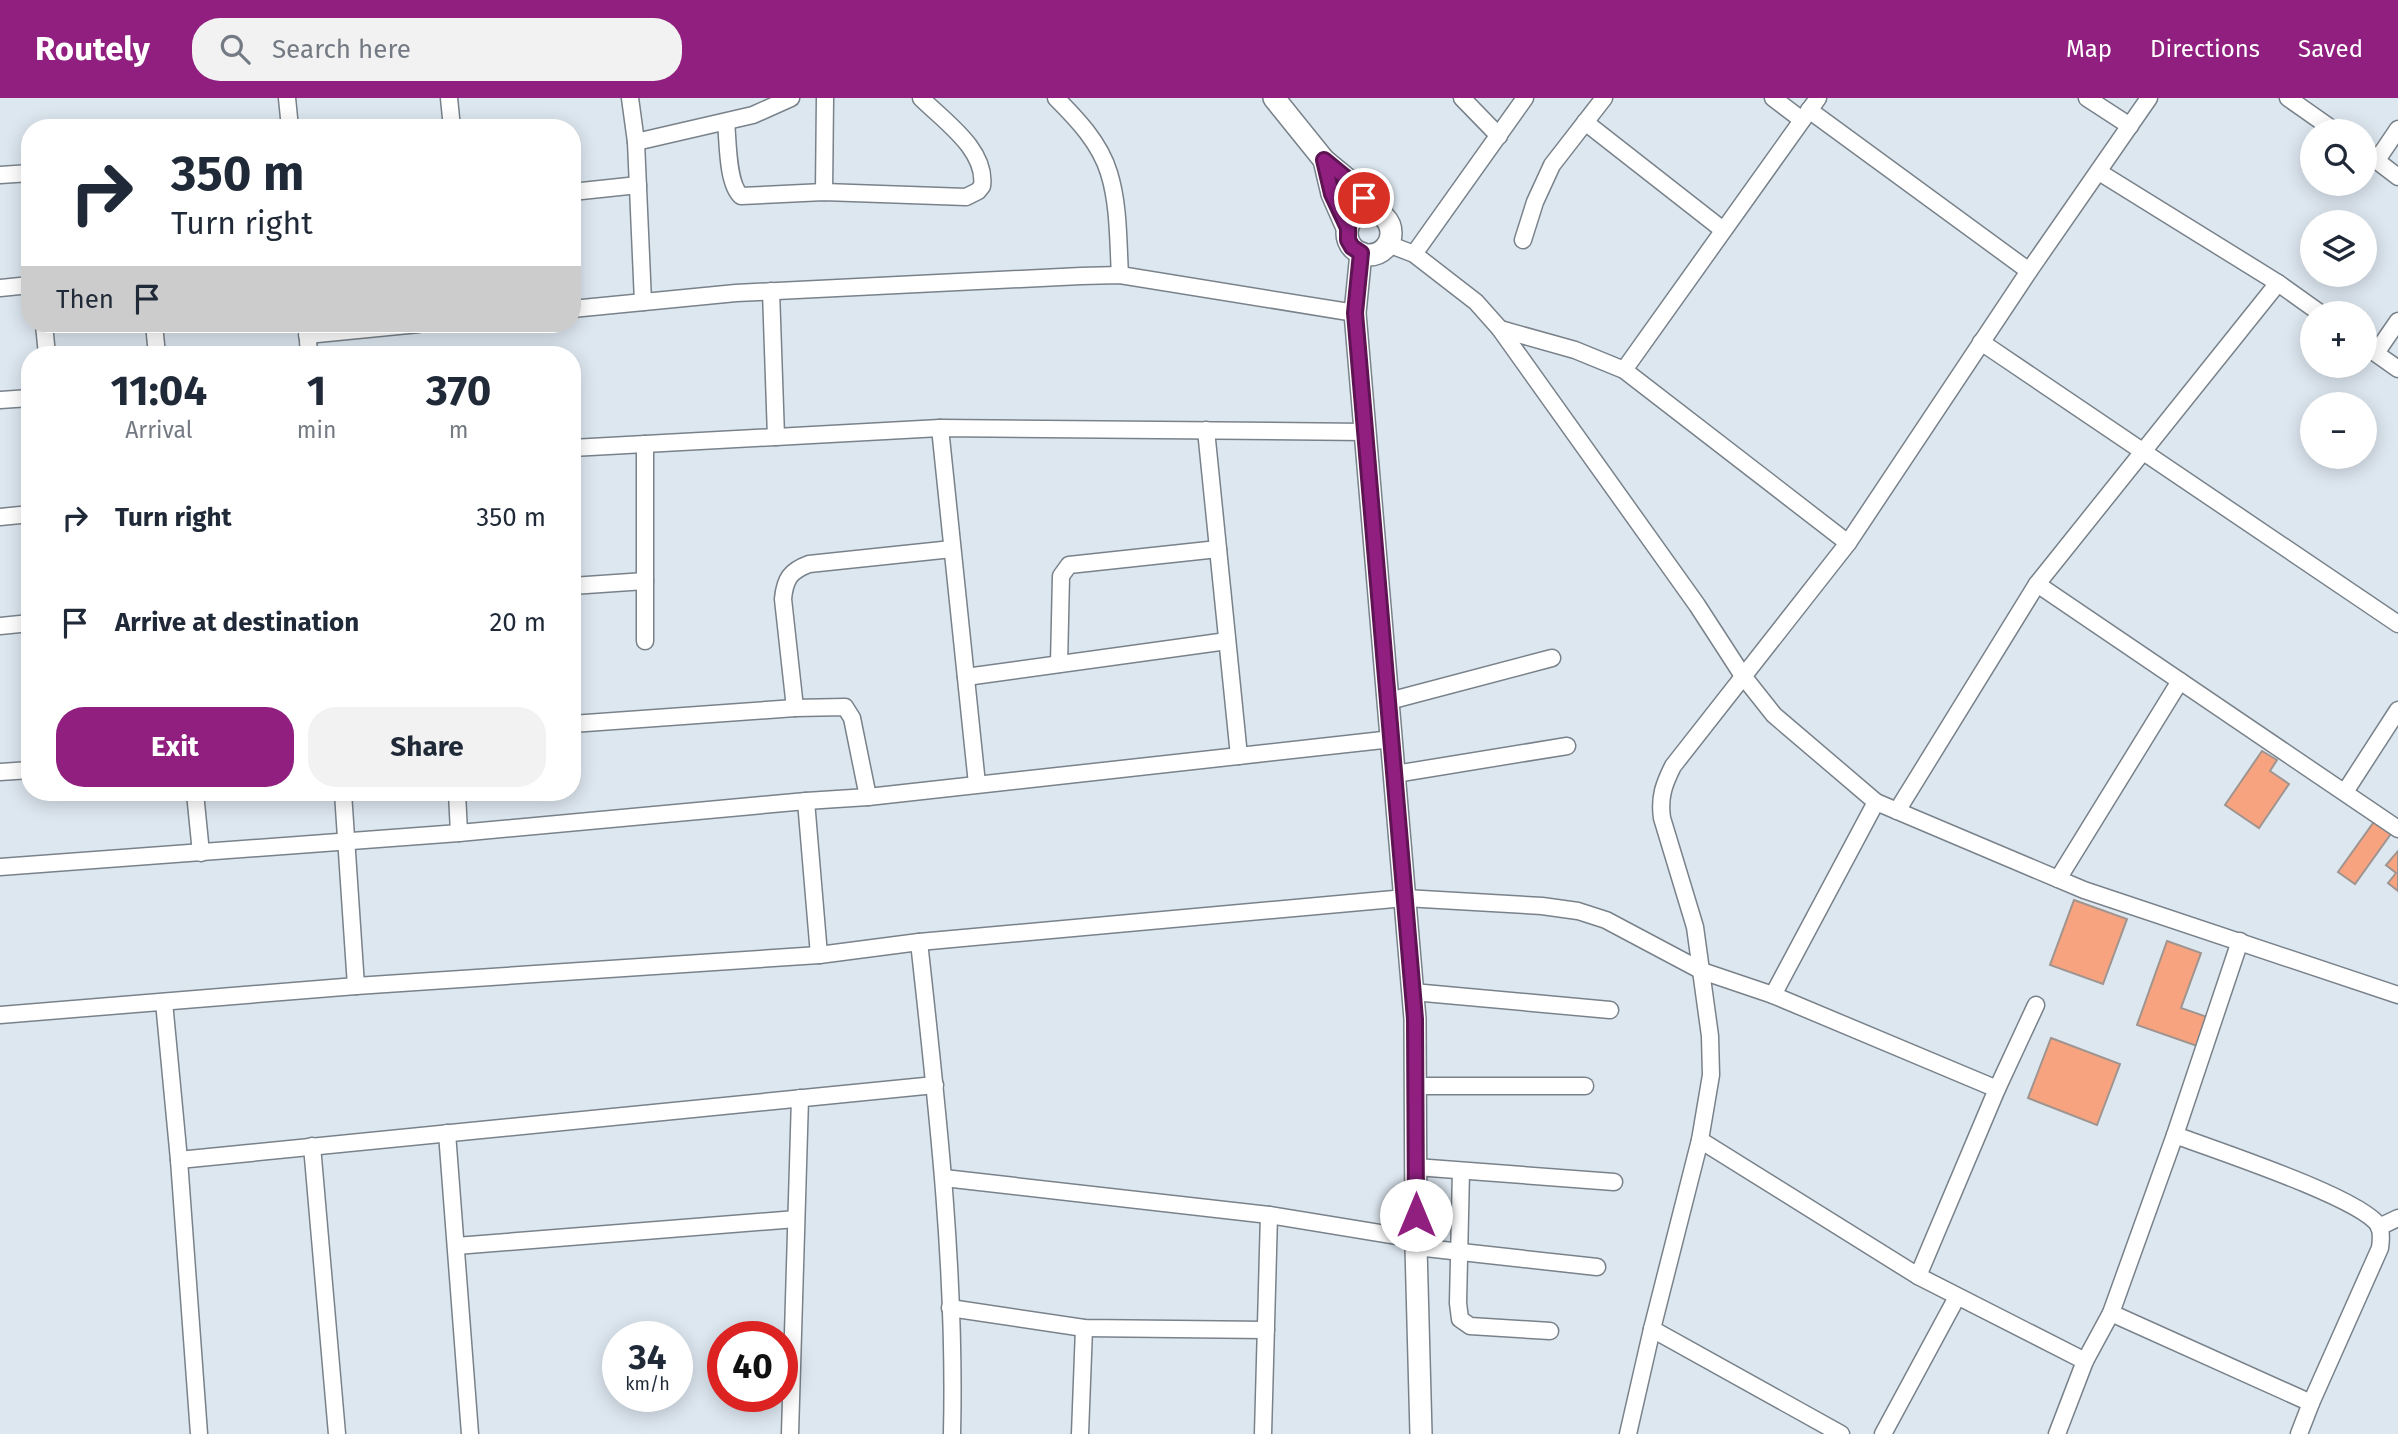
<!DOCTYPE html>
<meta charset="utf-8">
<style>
body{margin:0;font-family:"Fira Sans",sans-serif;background:#f2f2f3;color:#1f2937;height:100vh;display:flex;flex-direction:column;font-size:26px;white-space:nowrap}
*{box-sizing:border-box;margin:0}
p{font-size:23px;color:#747a83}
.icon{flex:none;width:38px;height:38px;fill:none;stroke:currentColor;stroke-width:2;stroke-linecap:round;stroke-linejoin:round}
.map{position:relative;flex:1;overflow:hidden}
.sheet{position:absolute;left:21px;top:248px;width:560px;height:455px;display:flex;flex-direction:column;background:#fff;border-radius:28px;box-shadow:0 4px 18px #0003}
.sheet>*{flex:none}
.hud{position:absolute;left:21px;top:21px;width:560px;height:214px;border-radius:28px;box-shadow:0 4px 18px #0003;background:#fff;color:#1f2937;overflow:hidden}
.tools{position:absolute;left:2300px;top:21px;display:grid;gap:14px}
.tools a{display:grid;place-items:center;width:77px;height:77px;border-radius:50%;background:#fff;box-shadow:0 4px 18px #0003;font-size:35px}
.speed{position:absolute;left:602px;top:1223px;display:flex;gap:14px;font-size:35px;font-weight:700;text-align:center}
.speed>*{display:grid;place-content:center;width:91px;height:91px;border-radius:50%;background:#fff;box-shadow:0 4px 18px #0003;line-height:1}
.speed small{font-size:18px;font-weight:400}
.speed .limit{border:10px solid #d22;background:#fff;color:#111}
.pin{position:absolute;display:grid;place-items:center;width:60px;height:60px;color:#fff;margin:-30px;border:4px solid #fff;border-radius:50%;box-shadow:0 2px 7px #0007}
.me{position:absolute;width:77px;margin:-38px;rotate:0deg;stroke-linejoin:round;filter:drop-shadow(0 0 5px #0008)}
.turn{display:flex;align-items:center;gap:24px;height:147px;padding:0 35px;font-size:32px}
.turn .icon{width:91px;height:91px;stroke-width:2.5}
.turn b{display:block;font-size:49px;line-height:60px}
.then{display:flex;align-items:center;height:66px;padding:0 35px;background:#0003;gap:14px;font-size:26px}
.eta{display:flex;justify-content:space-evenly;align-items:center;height:119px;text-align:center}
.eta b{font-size:42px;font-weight:700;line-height:49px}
.button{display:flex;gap:14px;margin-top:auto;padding:14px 35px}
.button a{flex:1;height:80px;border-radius:28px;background:#901f80;color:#fff;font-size:28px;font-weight:700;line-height:80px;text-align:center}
.button a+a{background:#f2f2f3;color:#1f2937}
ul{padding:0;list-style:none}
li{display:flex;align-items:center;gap:21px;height:105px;padding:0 35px}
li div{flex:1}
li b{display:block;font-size:26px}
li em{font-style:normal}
header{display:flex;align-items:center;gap:42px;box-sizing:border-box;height:98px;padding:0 35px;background:#901f80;color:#fff}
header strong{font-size:33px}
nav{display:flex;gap:38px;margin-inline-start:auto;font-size:24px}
.search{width:490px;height:63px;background:#f2f2f3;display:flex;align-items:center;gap:18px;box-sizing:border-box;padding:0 24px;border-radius:28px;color:#747a83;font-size:26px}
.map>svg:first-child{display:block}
.building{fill:#f8a380;stroke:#a0948f;stroke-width:2}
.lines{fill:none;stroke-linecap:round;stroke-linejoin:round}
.minor-casing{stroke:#79828a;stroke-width:19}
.tertiary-casing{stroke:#79828a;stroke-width:24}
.minor{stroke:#fff;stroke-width:16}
.tertiary{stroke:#fff;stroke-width:21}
.route-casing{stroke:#5e1453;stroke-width:18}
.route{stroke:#901f80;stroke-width:12}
</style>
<header>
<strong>Routely</strong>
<div class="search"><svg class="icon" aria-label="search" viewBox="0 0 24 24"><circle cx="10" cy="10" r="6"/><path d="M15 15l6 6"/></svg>Search here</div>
<nav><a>Map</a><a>Directions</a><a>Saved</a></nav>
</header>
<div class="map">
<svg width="2398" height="1336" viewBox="0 0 2398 1336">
<rect width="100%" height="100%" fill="#dde7f0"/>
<g class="building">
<path d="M 2262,653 L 2277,662 L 2270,673 L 2289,686 L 2259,730 L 2225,707 Z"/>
<path d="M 2376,721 L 2393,733 L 2355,786 L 2338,774 Z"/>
<path d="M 2398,753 L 2398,793 L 2388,785 L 2396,775 L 2386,767 Z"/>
<path d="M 2074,802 L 2127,821 L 2103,886 L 2050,867 Z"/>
<path d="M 2167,843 L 2201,855 L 2181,910 L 2210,920 L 2200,949 L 2137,927 Z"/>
<path d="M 2051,940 L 2120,966 L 2097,1027 L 2028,1000 Z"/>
</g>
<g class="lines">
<defs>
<g id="minor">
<path d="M 287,0 L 290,30"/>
<path d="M 449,0 L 452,30"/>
<path d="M 630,0 L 636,44 L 643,204"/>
<path d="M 1056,0 C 1077,21 1100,45 1109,75 C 1119,107 1118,144 1120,177"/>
<path d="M 1462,0 L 1499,38"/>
<path d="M 1773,0 L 1802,22"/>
<path d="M 2087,0 L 2130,28"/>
<path d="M 2288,0 L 2335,33"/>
<path d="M 1809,12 L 2029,173"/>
<path d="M 726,24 C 728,42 727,86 741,98 L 824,94 L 966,99 L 978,93 L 982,88 C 987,52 944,23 921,0"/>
<path d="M 1585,24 L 1723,132"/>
<path d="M 636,44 L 753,17 L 791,0"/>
<path d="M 2364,53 L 2398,79"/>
<path d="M 2377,62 L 2398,31"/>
<path d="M 2099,74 L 2278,185"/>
<path d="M 0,77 L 30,75"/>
<path d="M 572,94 L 638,87"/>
<path d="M 824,94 L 825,0"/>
<path d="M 1523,142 L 1535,104 L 1552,67 L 1604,0"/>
<path d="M 1388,146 L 1414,156 L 1476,204 L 1500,231 L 1697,507 L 1743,578 L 1774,617 L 1876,704 L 2084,792 L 2398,897"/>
<path d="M 1414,156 L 1525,0"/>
<path d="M 0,190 L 30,187"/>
<path d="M 771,193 L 776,339"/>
<path d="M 572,211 L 736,195 L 1081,178 L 1120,177 L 1355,215"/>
<path d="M 44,226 L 47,257"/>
<path d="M 154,226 L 157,257"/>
<path d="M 307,228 L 309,257"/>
<path d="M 1500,231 L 1575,252 L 1624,272 L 1848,445"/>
<path d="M 307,237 L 419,226"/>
<path d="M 1981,244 L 2398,526"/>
<path d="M 2364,247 L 2398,271"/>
<path d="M 2376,255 L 2398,223"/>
<path d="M 1624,272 L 1818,0"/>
<path d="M 0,302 L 30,300"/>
<path d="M 940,330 L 977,686"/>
<path d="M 1206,332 L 1239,658"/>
<path d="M 645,346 L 645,543"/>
<path d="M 572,350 L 940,330 L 1366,334"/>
<path d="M 0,419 L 30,416"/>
<path d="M 2037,486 L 2278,185 L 2320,215"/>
<path d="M 572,488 L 645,483"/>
<path d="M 0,528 L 30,525"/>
<path d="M 1059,566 L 1061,478 L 1069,467 L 1218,451"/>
<path d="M 966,579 L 1227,543"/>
<path d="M 1389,603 L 1552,560"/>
<path d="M 795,610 L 783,501 C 785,481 790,473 809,466 L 952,451"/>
<path d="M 572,626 L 795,610 L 845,609 L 852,620 L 868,699"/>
<path d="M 0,674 L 30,672"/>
<path d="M 1395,676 L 1567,648"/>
<path d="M 2345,694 L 2398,612"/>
<path d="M 195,695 L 201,755"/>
<path d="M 343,695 L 356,888"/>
<path d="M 457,695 L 459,735"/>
<path d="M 806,703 L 819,857"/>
<path d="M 1897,713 L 2037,486 L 2398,731"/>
<path d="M 0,769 L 459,735 L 806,703 L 868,699 L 1392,641"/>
<path d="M 2058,781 L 2180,583"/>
<path d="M 919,844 C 937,1007 956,1171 952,1336"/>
<path d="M 1413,894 L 1610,912"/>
<path d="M 1773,897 L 1876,704"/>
<path d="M 164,904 L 179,1062 L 199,1336"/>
<path d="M 0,917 L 356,888 L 819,857 L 919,844 L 1405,800 L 1542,808 L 1578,813 L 1606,822 L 1702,873 L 1773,897 L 1997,991"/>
<path d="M 1416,988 L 1585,988"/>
<path d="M 447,1035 L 470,1336"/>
<path d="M 2175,1037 C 2212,1051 2362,1100 2379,1128 C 2382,1135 2381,1143 2380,1150 L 2311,1305 L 2299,1336"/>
<path d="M 1700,1042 L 1918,1178 L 2085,1263"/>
<path d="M 312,1048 L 337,1336"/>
<path d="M 179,1062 L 935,987"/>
<path d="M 1416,1069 L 1614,1084"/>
<path d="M 1461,1073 L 1458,1205 L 1460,1221 L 1470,1228 L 1550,1233"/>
<path d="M 944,1080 L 1269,1117 L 1416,1141"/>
<path d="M 2379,1129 L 2398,1120"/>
<path d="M 456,1148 L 796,1121"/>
<path d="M 1416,1149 L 1597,1169"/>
<path d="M 1918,1178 L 1997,991 L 2036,907"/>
<path d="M 950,1210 L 1084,1230 L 1266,1232"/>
<path d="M 2111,1215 L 2311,1305"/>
<path d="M 1652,1231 L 1841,1336"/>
<path d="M 790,1336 L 800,1000"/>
<path d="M 1080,1336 L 1084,1230"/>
<path d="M 1263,1336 L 1269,1117"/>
<path d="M 1628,1336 L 1652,1231 L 1700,1042 L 1711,977 L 1710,938 L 1695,829 L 1662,720 C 1659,699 1664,686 1673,668 L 1848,445 L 2029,173 L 2149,0"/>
<path d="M 1883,1336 L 1957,1199"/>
<path d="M 2057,1336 L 2085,1263 L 2111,1215 L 2175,1037 L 2240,843"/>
</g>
<g id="tertiary">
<path d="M 1274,0 L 1324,62 L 1352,85 L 1377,114"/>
<path d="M 1324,62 L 1332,96 L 1347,130"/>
<circle cx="1369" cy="135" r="22"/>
<path d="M 1361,155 L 1355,215 L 1415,921 L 1416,1149 L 1421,1336"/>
</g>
</defs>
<use href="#minor" class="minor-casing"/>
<use href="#tertiary" class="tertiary-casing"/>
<use href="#minor" class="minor"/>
<use href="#tertiary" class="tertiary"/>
</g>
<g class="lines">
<defs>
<path id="route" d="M 1364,100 L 1352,85 L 1324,62 L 1332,96 L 1348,130 L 1348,142 L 1352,149 L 1361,155 L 1355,215 L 1415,921 L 1416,1117"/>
</defs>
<use href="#route" class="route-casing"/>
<use href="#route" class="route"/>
</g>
</svg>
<div class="tools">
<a><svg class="icon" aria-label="search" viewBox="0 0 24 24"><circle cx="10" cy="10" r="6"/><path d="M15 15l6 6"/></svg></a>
<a><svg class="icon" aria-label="layers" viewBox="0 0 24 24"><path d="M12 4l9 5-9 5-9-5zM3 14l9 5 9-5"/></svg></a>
<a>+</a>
<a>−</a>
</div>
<div class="speed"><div>34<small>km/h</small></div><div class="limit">40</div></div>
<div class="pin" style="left:1364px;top:100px;background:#d93025"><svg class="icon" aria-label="arrive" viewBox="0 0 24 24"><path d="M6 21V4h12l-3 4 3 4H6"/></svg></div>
<svg class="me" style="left:1416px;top:1117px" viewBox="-20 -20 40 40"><circle r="19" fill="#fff"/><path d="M0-13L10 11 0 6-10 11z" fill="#901f80"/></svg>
<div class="hud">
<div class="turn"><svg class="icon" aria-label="right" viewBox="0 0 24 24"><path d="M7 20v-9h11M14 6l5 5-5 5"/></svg><div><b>350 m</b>Turn right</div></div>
<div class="then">Then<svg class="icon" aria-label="arrive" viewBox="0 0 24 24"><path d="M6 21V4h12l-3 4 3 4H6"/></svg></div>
</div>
<section class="sheet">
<div class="eta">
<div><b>11:04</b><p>Arrival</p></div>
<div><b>1</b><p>min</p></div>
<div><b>370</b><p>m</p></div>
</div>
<ul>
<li><svg class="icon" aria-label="right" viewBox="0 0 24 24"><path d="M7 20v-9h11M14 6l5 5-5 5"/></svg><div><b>Turn right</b></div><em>350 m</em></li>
<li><svg class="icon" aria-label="arrive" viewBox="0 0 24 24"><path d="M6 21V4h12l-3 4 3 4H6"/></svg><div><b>Arrive at destination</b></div><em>20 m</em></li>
</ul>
<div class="button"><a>Exit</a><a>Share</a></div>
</section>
</div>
